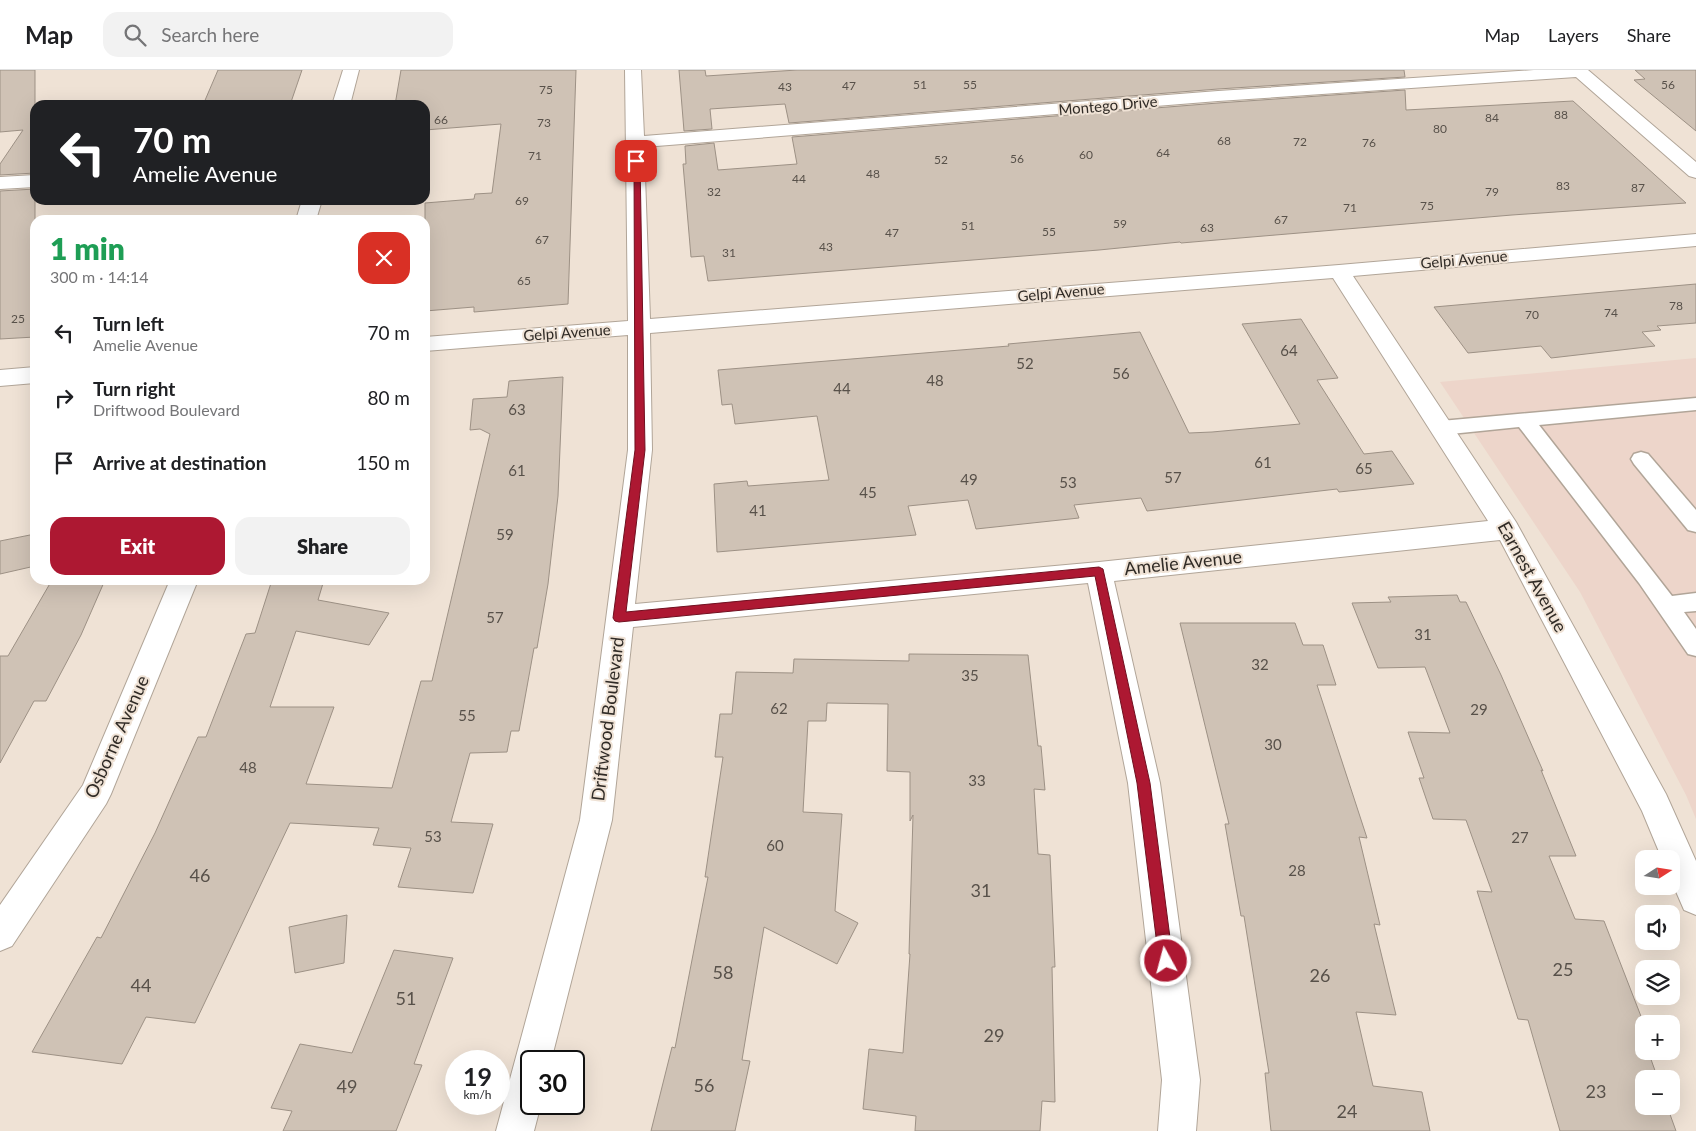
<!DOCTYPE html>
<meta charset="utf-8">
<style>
body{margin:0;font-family:Lato,sans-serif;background:#f2f2f2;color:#202124;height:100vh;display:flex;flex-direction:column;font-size:19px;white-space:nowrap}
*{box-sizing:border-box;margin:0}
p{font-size:16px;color:#757577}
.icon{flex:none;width:28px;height:28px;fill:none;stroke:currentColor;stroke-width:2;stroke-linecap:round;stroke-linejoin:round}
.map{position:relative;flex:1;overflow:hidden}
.sheet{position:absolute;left:30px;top:145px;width:400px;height:370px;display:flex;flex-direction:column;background:#fff;border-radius:15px;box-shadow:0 5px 20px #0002}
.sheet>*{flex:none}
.banner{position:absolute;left:30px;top:30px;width:400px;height:105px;border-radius:15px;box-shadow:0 5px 20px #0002;background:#202124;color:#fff;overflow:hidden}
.needle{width:32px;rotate:78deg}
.tools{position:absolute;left:1635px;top:780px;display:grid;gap:10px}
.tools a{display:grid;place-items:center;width:45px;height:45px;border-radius:10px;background:#fff;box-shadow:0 5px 20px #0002;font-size:25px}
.speed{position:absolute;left:445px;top:980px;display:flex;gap:10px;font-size:25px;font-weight:700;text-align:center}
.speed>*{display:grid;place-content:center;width:65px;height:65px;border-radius:50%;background:#fff;box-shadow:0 5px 20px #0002;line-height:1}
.speed small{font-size:12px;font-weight:400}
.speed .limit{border:2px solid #111;border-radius:8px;background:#fff;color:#111}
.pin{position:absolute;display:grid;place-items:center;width:42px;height:42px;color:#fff;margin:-21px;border-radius:10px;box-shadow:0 2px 8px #0006}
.me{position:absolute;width:55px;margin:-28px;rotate:353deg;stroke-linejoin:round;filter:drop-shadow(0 0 4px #0008)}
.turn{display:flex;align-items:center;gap:18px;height:105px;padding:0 20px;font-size:22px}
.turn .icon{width:65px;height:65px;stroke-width:2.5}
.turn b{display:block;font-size:35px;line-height:42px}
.round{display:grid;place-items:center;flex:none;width:52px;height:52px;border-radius:15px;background:#f2f2f2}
.headline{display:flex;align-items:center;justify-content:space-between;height:85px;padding:0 20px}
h1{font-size:30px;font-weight:800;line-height:38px;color:#1e9e55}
.cta{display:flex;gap:10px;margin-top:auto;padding:10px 20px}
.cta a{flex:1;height:58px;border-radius:15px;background:#ad1832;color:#fff;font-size:20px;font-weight:800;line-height:58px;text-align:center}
.cta a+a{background:#f2f2f2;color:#202124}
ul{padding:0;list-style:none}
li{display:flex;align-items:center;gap:15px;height:65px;padding:0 20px}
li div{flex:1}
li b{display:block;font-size:19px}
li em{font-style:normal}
header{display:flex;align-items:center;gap:30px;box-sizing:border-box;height:70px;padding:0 25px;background:#fff;border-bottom:1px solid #e0e0e0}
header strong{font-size:24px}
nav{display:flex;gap:28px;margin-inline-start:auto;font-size:18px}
.search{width:350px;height:45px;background:#f2f2f2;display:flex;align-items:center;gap:12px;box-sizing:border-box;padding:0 18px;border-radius:15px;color:#757577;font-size:19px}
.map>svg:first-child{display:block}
.education{fill:#edd5ca}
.building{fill:#cfc2b5;stroke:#9d9185}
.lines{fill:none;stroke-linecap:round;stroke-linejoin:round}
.lane-casing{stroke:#b1a598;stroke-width:3}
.street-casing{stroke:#b1a598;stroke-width:2}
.lane{fill:#fff;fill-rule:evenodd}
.street{fill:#fff;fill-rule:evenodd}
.route{fill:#ad1832;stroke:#701020}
.labels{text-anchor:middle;stroke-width:4;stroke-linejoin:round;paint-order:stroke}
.far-number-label{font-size:12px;fill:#58514a}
.far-street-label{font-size:15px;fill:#302b26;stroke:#efe2d5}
.number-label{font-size:15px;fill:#58514a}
.street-label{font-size:18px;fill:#302b26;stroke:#efe2d5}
.near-number-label{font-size:18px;fill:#58514a}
</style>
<header>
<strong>Map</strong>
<div class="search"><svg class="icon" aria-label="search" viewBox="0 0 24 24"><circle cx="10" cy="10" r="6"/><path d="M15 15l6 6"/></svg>Search here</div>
<nav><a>Map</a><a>Layers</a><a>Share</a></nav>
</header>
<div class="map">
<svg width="1696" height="1061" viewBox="0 0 1696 1061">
<rect width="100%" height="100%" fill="#efe2d5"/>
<path class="education" d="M 1696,288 L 1696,749 L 1686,725 L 1580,522 L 1440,312 Z"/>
<g class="building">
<path d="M 0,0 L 35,0 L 35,103 L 0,105 L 0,94 L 23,60 L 0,62 Z"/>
<path d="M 218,0 L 302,0 L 290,35 L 203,35 Z"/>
<path d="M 401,0 L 576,0 L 568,234 L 474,242 L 474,237 L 425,241 L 425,133 L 474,129 L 475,124 L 492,123 L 501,54 L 425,60 L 425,35 L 395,35 Z"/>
<path d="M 679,0 L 705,0 L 706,6 L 797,0 L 1404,0 L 1405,7 L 1218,19 L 789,53 L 785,34 L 710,39 L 712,59 L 684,61 Z"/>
<path d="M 1635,0 L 1696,0 L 1696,61 L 1634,10 L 1645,9 Z"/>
<path d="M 1405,20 L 1406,40 L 1573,31 L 1686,133 L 1512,145 L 1181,173 L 1180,172 L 1099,180 L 708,211 L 704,186 L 691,187 L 683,94 L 686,94 L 685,76 L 714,73 L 718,100 L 797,94 L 792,67 L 1218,33 Z"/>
<path d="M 35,119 L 35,267 L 0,269 L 0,121 Z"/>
<path d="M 1696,214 L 1696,253 L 1657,256 L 1661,260 L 1642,262 L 1655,276 L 1551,288 L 1541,276 L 1468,283 L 1434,237 Z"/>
<path d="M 1301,249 L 1338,308 L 1317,310 L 1364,384 L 1392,381 L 1414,414 L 1339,422 L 1337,419 L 1147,441 L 1141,428 L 1074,435 L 1079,448 L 976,459 L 968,430 L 908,436 L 916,465 L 717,482 L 714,414 L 747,411 L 748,416 L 829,410 L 817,346 L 735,354 L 732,334 L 722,335 L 718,300 L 1009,276 L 1008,274 L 1140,262 L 1189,363 L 1212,362 L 1300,354 L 1242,254 Z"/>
<path d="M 563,307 L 558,426 L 548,514 L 537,578 L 534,578 L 519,661 L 511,661 L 507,682 L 470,683 L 451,752 L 493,754 L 473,823 L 398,817 L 411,778 L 373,775 L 379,758 L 290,753 L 195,953 L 146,947 L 122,994 L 32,982 L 97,867 L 101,868 L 155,763 L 198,667 L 206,667 L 246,564 L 255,563 L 272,510 L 324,510 L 318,530 L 389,543 L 369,575 L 296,561 L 270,637 L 334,637 L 306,714 L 392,718 L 421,611 L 432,611 L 490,364 L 480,359 L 470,360 L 473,329 L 507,327 L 509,311 Z"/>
<path d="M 35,464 L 35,496 L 0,504 L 0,471 Z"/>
<path d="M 52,510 L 105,510 L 81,565 L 46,631 L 34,631 L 0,693 L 0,586 L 8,586 Z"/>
<path d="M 1457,525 L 1460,532 L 1466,532 L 1501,605 L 1543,701 L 1541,700 L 1576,786 L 1549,786 L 1575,849 L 1604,851 L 1644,954 L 1639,954 L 1644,969 L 1644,981 L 1648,981 L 1658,1009 L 1644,1009 L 1644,1036 L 1667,1036 L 1676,1061 L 1560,1061 L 1528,950 L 1518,949 L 1477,821 L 1492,822 L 1466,750 L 1433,749 L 1419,708 L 1424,708 L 1408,662 L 1450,663 L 1425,597 L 1378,598 L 1352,533 L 1391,532 L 1388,527 Z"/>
<path d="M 1180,553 L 1295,553 L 1303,575 L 1323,575 L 1336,615 L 1317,615 L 1367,768 L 1359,767 L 1380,855 L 1374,854 L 1396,945 L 1356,942 L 1373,1016 L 1422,1022 L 1430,1061 L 1271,1061 L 1265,1003 L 1269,1003 L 1244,846 L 1241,846 L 1225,754 L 1229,754 Z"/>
<path d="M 909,584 L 1028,585 L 1038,676 L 1041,676 L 1045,720 L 1034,719 L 1038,784 L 1050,785 L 1055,897 L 1052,897 L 1055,1032 L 1042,1031 L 1040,1061 L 915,1061 L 916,1046 L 863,1039 L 869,979 L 903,983 L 910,884 L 909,884 L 913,745 L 910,751 L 910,702 L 887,701 L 888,634 L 827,633 L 826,651 L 808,651 L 803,742 L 842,744 L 835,841 L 858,853 L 837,894 L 764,857 L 742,990 L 750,991 L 735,1061 L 651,1061 L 672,977 L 675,978 L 708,807 L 705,807 L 723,687 L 715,687 L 720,644 L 732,644 L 736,602 L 793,603 L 794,589 L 909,591 Z"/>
<path d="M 347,845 L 344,893 L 295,903 L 289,857 Z"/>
<path d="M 394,880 L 453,888 L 414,994 L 422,995 L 396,1061 L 283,1061 L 292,1041 L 271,1038 L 300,974 L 352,983 Z"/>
</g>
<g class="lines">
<defs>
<g id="lane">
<path d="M 1696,328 L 1696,340 L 1539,355 L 1672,526 L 1696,523 L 1696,541 L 1684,542 L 1696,559 L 1696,586 L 1688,584 L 1639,513 L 1519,357 L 1441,365 L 1434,363 L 1431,358 L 1434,353 L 1441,351 Z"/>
<path d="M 1641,382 L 1648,384 L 1696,440 L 1696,462 L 1688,460 L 1634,394 L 1631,389 L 1634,384 Z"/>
</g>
<g id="street">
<path d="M 343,0 L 359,0 L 350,35 L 332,35 Z"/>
<path d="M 625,0 L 641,0 L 644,66 L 1218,21 L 1534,0 L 1588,0 L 1696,92 L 1696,108 L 1689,106 L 1576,7 L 1218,31 L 644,77 L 650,249 L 1339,195 L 1696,164 L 1696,176 L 1353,206 L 1516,452 L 1666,724 L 1696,791 L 1696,845 L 1684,840 L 1671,810 L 1671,789 L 1662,789 L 1642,741 L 1500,470 L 1114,511 L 1160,713 L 1200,1010 L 1196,1061 L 1158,1061 L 1162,1010 L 1128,713 L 1088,513 L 633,557 L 612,750 L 551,991 L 531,991 L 531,1034 L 541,1034 L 534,1061 L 496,1061 L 580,750 L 628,380 L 628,265 L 425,281 L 425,267 L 628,251 ZM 1333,208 L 1488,451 L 1099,492 L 635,534 L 652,380 L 650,263 Z"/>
<path d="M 35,105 L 35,117 L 0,119 L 0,107 Z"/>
<path d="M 302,130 L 322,130 L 316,150 L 296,150 Z"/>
<path d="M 35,297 L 35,313 L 0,316 L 0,300 Z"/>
<path d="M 170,510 L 198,510 L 111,724 L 106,734 L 12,876 L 0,881 L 0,835 L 83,715 Z"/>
</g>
</defs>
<use href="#lane" class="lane-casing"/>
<use href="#street" class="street-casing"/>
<use href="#lane" class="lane"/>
<use href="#street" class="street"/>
</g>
<path class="route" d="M 634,89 L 640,91 L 645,380 L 626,542 L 1099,497 L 1103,499 L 1150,713 L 1173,891 L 1171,896 L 1166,898 L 1161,896 L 1159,891 L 1137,713 L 1095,506 L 619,552 L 615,551 L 613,548 L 635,380 Z"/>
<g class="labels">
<g class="far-number-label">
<text x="920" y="19">51</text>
<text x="970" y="19">55</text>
<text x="1668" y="19">56</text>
<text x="849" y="20">47</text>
<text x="785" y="21">43</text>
<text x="546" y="24">75</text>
<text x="1561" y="49">88</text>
<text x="1492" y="52">84</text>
<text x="441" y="54">66</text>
<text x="544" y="57">73</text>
<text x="1440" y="63">80</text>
<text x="1224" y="75">68</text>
<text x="1300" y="76">72</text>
<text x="1369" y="77">76</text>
<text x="1163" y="87">64</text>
<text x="1086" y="89">60</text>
<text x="535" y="90">71</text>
<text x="1017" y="93">56</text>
<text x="941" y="94">52</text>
<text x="873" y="108">48</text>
<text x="799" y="113">44</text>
<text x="1563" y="120">83</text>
<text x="1638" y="122">87</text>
<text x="714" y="126">32</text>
<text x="1492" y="126">79</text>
<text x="522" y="135">69</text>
<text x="1427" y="140">75</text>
<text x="1350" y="142">71</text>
<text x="1281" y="154">67</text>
<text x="1120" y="158">59</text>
<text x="968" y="160">51</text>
<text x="1207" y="162">63</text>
<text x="1049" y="166">55</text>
<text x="892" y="167">47</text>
<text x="542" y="174">67</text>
<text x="826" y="181">43</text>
<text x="729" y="187">31</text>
<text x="524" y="215">65</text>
<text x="1676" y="240">78</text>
<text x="1611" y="247">74</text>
<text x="1532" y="249">70</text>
<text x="18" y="253">25</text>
</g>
<g class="far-street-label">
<text transform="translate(1108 36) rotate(-5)" y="5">Montego Drive</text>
<text transform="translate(1464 190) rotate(-5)" y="5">Gelpi Avenue</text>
<text transform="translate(1061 223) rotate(-5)" y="5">Gelpi Avenue</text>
<text transform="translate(567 263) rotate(-4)" y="5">Gelpi Avenue</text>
</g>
<g class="number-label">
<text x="1289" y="286">64</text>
<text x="1025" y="299">52</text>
<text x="1121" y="309">56</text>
<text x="935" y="316">48</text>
<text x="842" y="324">44</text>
<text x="517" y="345">63</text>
<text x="1263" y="398">61</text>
<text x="1364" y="404">65</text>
<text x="517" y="406">61</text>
<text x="1173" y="413">57</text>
<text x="969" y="415">49</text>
<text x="1068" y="418">53</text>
<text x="868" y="428">45</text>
<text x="758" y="446">41</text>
<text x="505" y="470">59</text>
<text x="495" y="553">57</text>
<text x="1423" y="570">31</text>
<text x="1260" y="600">32</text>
<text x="970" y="611">35</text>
<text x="779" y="644">62</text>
<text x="1479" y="645">29</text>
<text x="467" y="651">55</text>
<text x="1273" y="680">30</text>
<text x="248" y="703">48</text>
<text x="977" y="716">33</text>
<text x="433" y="772">53</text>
<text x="1520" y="773">27</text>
<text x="775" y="781">60</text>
<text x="1297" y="806">28</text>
</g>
<g class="street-label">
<text transform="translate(1183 493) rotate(-6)" y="6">Amelie Avenue</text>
<text transform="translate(1532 507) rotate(61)" y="6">Earnest Avenue</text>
<text transform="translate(608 649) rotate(-83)" y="6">Driftwood Boulevard</text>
<text transform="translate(117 667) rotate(-66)" y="6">Osborne Avenue</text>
</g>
<g class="near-number-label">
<text x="200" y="812">46</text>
<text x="981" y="827">31</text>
<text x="1563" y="906">25</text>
<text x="723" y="909">58</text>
<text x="1320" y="912">26</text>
<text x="141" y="922">44</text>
<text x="406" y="935">51</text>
<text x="994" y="972">29</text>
<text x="704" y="1022">56</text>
<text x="347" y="1023">49</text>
<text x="1596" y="1028">23</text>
<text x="1347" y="1048">24</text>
</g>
</g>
</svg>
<div class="tools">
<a><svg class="needle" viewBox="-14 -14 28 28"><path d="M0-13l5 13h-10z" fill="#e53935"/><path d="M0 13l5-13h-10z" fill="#757577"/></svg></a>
<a><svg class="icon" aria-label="sound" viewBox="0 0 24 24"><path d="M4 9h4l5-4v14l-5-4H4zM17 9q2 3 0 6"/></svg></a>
<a><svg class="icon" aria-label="layers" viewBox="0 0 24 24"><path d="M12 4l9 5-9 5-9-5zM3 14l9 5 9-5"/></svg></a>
<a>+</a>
<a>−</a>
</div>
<div class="speed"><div>19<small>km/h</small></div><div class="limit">30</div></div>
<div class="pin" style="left:636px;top:91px;background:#d93025"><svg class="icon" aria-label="arrive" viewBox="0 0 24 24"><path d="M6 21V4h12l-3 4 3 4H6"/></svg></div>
<svg class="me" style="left:1166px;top:891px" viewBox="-20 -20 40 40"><circle r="17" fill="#ad1832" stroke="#fff" stroke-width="3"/><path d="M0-11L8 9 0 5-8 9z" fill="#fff"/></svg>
<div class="banner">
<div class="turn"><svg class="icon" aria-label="left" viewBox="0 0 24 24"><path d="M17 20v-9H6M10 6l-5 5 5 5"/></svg><div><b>70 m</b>Amelie Avenue</div></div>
</div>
<section class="sheet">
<div class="headline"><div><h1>1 min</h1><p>300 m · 14:14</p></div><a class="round" style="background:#d93025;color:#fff"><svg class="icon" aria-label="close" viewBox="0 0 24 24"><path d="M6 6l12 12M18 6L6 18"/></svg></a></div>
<ul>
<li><svg class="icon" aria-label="left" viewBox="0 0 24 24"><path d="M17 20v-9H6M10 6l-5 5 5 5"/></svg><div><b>Turn left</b><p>Amelie Avenue</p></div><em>70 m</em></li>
<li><svg class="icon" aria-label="right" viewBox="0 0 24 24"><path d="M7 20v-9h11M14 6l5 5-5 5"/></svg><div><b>Turn right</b><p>Driftwood Boulevard</p></div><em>80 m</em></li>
<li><svg class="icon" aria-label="arrive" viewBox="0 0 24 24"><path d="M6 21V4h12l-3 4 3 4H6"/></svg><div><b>Arrive at destination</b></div><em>150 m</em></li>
</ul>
<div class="cta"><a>Exit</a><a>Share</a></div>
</section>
</div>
